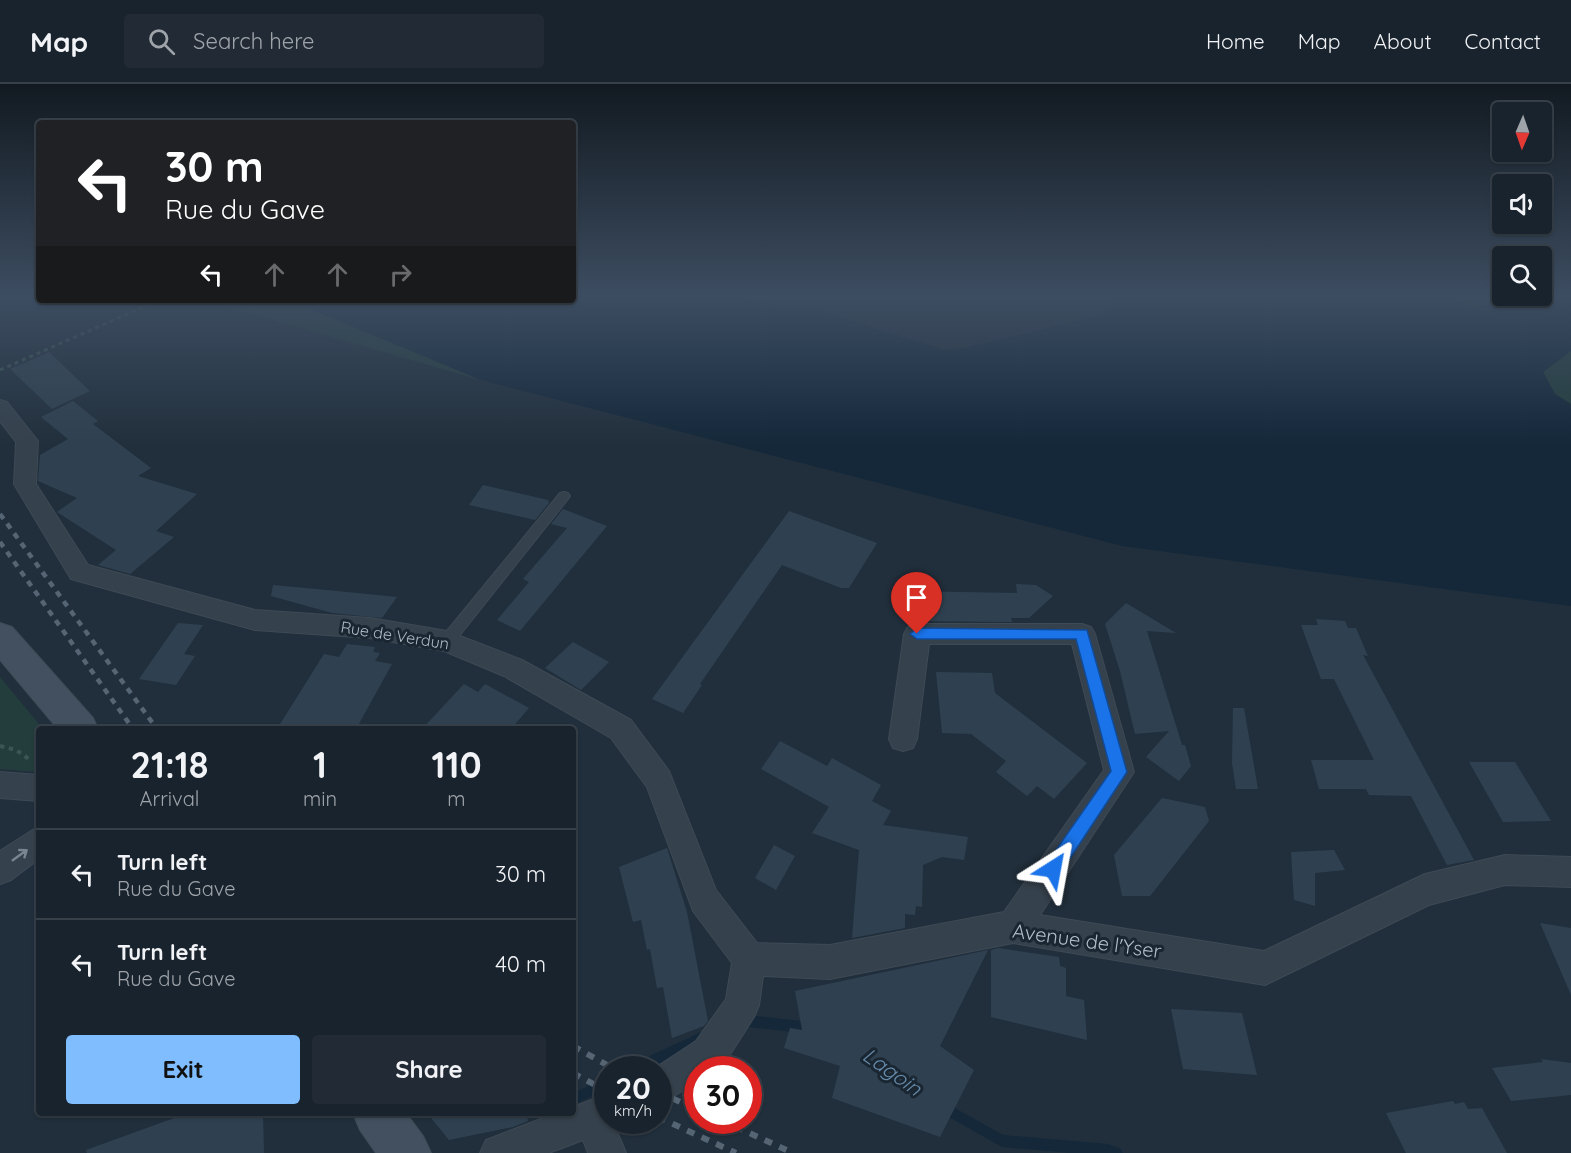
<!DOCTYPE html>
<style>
body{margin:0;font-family:Quicksand,sans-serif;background:#222b35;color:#f1f3f6;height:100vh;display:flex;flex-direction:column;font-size:22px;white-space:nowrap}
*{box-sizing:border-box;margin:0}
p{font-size:20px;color:#9fa4aa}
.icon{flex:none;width:33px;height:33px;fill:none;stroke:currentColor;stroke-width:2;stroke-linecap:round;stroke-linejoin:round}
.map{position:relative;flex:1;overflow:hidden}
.sheet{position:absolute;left:36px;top:642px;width:540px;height:390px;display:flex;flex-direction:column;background:#19232d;border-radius:6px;box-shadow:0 2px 4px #0004,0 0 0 2px #374049}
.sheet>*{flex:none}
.banner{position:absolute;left:36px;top:36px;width:540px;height:183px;border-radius:6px;box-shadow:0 2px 4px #0004,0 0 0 2px #374049;background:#202124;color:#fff;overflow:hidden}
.needle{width:39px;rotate:182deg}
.buttons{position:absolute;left:1492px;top:18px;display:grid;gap:12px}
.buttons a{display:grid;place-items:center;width:60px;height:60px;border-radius:6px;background:#19232d;box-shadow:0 2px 4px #0004,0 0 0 2px #374049;font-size:30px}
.speed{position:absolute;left:594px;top:972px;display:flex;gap:12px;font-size:30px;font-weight:700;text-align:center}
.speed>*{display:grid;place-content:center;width:78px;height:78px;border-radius:50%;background:#19232d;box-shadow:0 2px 4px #0004,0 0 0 2px #374049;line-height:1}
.speed small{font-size:15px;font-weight:400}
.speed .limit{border:9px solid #d22;background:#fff;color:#111}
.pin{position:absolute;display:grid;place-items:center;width:51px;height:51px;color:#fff;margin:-62px -26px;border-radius:50% 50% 50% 0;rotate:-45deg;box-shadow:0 0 6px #0007}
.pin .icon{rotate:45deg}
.me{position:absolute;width:66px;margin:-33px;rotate:34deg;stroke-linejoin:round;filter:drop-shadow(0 0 4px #0008)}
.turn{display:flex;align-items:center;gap:21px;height:126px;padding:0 30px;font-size:27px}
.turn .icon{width:78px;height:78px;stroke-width:2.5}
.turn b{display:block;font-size:42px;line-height:51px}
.lanes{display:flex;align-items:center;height:57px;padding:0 30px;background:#0003;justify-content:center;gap:30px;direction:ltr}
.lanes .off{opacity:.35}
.eta{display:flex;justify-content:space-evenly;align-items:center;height:102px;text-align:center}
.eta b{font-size:36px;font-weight:700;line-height:42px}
.button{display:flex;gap:12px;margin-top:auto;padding:12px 30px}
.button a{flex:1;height:69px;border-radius:6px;background:#7fbdfe;color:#111;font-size:24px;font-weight:700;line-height:69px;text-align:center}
.button a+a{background:#222b35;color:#f1f3f6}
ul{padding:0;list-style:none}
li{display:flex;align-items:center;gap:18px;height:90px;padding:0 30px;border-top:2px solid #374049}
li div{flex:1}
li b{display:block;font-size:22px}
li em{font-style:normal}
header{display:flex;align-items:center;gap:36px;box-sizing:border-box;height:84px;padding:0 30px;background:#19232d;border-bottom:2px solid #374049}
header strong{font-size:28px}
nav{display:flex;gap:33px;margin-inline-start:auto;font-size:21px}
.search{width:420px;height:54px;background:#222b35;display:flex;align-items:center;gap:15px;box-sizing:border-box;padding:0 21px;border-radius:6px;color:#9fa4aa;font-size:22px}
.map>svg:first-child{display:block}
.green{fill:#233d3d}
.water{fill:#14283a}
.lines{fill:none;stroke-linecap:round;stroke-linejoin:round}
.stream{fill:#14283a;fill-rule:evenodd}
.building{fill:#2f4150}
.service-casing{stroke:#3e4a55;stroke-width:2}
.minor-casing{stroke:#3e4a55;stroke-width:2}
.secondary-casing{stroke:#3e4a55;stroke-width:2}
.path-far1{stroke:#3b5555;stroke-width:3;stroke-dasharray:4 4;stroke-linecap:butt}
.path{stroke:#3b5555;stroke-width:4;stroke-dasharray:4.5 4.5;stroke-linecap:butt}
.service{fill:#35414c;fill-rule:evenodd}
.minor{fill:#35414c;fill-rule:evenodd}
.secondary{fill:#42505f;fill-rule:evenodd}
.rail-far1{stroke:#566574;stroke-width:4.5;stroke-dasharray:6 6;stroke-linecap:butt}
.rail{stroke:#566574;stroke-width:6;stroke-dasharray:8 8;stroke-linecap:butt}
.oneway{stroke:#798590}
.route{fill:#1a73e8;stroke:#114b97;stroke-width:1.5}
.labels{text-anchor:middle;stroke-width:6;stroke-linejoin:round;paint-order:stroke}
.street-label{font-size:16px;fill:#b0bcc8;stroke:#1a2631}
.near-street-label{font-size:20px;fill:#b0bcc8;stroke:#1a2631}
.near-water-label{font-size:21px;font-style:italic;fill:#668aa9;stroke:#1a2631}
</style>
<header>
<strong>Map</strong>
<div class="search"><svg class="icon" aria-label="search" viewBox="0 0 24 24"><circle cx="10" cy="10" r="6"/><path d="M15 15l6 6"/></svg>Search here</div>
<nav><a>Home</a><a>Map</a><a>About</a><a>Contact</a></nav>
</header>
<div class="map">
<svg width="1571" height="1069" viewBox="0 0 1571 1069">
<rect width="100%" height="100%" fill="#212f3c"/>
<g class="green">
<path d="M 1447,212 L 1507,212 L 1476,224 Z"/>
<path d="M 203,216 L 295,216 L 310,225 L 481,296 Z"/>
<path d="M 1571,267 L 1571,320 L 1555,310 L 1543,288 Z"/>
<path d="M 0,593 L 43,645 L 39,645 L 39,688 L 0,685 Z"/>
</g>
<path class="water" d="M 573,212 L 724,212 L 817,226 L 944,266 L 964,264 L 1103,231 L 1109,212 L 1447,212 L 1476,224 L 1507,212 L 1571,212 L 1571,267 L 1543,288 L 1555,310 L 1571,320 L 1571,522 L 1122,462 L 481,296 L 310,225 L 295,216 L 573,216 Z"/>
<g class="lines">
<g class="stream">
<path d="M 748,931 L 810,938 L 814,940 L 816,944 L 814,948 L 810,950 L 748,943 L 740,946 L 736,944 L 734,940 L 736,936 Z"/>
<path d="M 708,945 L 712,947 L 714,951 L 712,955 L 646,986 L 626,986 L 628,982 Z"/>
<path d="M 608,993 L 608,1005 L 573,1021 L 573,1009 Z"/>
<path d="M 944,1018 L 1003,1051 L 1108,1060 L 1121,1065 L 1123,1069 L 1071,1069 L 1002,1063 L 940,1028 L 938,1024 L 940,1020 Z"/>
</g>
</g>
<g class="building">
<path d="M 49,268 L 90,307 L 52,325 L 10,285 Z"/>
<path d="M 73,317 L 98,337 L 93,340 L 151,384 L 138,392 L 197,410 L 156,447 L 174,453 L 130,490 L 98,481 L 116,466 L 57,428 L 77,414 L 38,397 L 40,371 L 68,355 L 41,333 Z"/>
<path d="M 483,401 L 548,416 L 549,419 L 535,436 L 469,421 Z"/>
<path d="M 563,425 L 607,442 L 520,547 L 497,536 L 529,498 L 523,495 L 567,444 L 551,440 Z"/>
<path d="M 789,427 L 877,459 L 849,504 L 841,504 L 782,481 L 700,600 L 702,601 L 683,629 L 652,615 Z"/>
<path d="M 1016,500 L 1036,501 L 1053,512 L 1029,534 L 1011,534 L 1012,538 L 906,537 L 903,507 L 1017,509 Z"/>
<path d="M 273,501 L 337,507 L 397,513 L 382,534 L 332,529 L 271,512 Z"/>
<path d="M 1126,519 L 1176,549 L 1147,547 L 1182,661 L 1185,661 L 1191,682 L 1179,697 L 1146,673 L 1169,647 L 1135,650 L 1120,587 L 1105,540 Z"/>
<path d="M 1316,535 L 1345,537 L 1348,544 L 1356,544 L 1368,572 L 1363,571 L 1474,776 L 1447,781 L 1411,712 L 1369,711 L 1366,705 L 1319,705 L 1311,676 L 1374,676 L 1334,595 L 1321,595 L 1301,541 L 1318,541 Z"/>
<path d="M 178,539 L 203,541 L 184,570 L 195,572 L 176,601 L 139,595 Z"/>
<path d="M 573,558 L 609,578 L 581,606 L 545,584 Z"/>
<path d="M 347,560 L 375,563 L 373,568 L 380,569 L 375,577 L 392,580 L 356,645 L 277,645 L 324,570 L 339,573 Z"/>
<path d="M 936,588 L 992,589 L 995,609 L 1087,679 L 1054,715 L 1037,702 L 1027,712 L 996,688 L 1006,677 L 971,650 L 942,649 Z"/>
<path d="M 464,600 L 478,608 L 485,600 L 529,624 L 511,645 L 422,645 Z"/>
<path d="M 1233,624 L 1244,624 L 1258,705 L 1236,705 L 1232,679 Z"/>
<path d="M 780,657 L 827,682 L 832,674 L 881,701 L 872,717 L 891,727 L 883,741 L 968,753 L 964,776 L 942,773 L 923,781 L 922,823 L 916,822 L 915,831 L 905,830 L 905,844 L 852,854 L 859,766 L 812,749 L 829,723 L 761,685 Z"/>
<path d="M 1469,678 L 1515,678 L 1551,737 L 1503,738 Z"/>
<path d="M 1162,714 L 1205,723 L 1209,737 L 1150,812 L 1122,812 L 1114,771 Z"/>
<path d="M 774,761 L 795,772 L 776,806 L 755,794 Z"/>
<path d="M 667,764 L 687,828 L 708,937 L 704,942 L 672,954 L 663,903 L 657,904 L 650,865 L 647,866 L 641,836 L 633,838 L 619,783 Z"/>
<path d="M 1334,766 L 1345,786 L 1315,789 L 1315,822 L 1294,816 L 1291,768 Z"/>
<path d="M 1540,839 L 1571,844 L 1571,911 Z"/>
<path d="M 998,864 L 1059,873 L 1060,882 L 1066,884 L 1066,912 L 1084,916 L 1087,956 L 991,933 L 991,866 Z"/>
<path d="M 988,866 L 940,962 L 974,986 L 940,1053 L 832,1014 L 840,982 L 784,964 L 790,944 L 802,946 L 795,907 Z"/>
<path d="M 1171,925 L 1242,929 L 1257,991 L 1183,985 Z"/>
<path d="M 1541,975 L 1571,979 L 1571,1011 L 1511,1017 L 1492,984 L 1543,978 Z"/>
<path d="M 1453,1017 L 1455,1020 L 1464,1018 L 1468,1025 L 1482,1024 L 1507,1069 L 1406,1069 L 1386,1029 Z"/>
<path d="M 188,1029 L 263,1029 L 264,1069 L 87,1069 L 86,1066 Z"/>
<path d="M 427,1029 L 527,1029 L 528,1037 L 513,1043 L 449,1056 Z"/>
</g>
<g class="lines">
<defs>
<path id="service" d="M 564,408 L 568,409 L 570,412 L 568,415 L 452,561 L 442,561 L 440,557 L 442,553 L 560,409 Z"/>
<g id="minor">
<path d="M 0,316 L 7,318 L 38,357 L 36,400 L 88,481 L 255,526 L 370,534 L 447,547 L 522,576 L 631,636 L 669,687 L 716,806 L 757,859 L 830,861 L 1004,828 L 1104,686 L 1072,560 L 929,560 L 917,655 L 913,664 L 903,667 L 893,664 L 889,655 L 904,550 L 908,543 L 917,540 L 1082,540 L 1091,543 L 1095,550 L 1134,688 L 1040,831 L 1264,867 L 1425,790 L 1505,771 L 1571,773 L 1571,803 L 1505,801 L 1429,821 L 1265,901 L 1013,859 L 830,895 L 763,892 L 759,921 L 754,933 L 722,983 L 717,986 L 698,986 L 698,998 L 658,1021 L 658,986 L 652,986 L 696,957 L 726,915 L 732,879 L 693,827 L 647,703 L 611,654 L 504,592 L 444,567 L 370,554 L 255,546 L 71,495 L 14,400 L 16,358 L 0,337 Z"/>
<path d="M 0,688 L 39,691 L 39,717 L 0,714 Z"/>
<path d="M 39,742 L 39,775 L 11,796 L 0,800 L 0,767 Z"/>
<path d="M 608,1010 L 608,1036 L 623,1036 L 621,1041 L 615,1043 L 626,1069 L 588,1069 L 583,1056 L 549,1069 L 480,1069 L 486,1056 L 556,1029 L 573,1029 L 573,1023 Z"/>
</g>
<g id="secondary">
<path d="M 0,539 L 12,543 L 93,634 L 98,645 L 58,645 L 0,576 Z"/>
<path d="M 353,1029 L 406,1029 L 423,1052 L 431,1069 L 376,1069 L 360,1046 Z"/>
</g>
</defs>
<use href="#service" class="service-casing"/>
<use href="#minor" class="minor-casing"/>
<use href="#secondary" class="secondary-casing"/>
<path class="path-far1" d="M 0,286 L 159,216"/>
<path class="path" d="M 0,662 L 16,666 L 29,675"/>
<use href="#service" class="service"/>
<use href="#minor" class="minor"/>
<use href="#secondary" class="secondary"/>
<g class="rail-far1">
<path d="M 0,430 L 157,645"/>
<path d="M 0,458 L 133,645"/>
</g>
<g class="rail">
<path d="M 573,962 L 616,986"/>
<path d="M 573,989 L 608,1008"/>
<path d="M 658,1008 L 698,1026"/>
<path d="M 658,1033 L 736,1069"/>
<path d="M 721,1036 L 793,1069"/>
</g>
</g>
<defs><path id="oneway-shaft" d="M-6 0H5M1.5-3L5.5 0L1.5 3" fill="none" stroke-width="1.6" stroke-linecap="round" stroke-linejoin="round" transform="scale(1.5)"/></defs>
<use class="oneway" href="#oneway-shaft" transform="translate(20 771) rotate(-36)"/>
<linearGradient id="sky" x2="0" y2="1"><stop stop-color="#121a21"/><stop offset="0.59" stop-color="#3d4d61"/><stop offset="1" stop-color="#3d4d61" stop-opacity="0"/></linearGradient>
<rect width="1571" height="361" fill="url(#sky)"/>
<path class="route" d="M 917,544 L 1087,546 L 1127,688 L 1059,791 L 1053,793 L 1047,791 L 1045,785 L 1047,779 L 1111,687 L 1076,555 L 917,555 L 910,550 Z"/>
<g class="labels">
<g class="street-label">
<text transform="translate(395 551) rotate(9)" y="6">Rue de Verdun</text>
</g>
<g class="near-street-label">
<text transform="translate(1087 857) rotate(8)" y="7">Avenue de l'Yser</text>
</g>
<g class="near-water-label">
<text transform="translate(892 988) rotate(35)" y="7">Lagoin</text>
</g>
</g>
</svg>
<div class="buttons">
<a><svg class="needle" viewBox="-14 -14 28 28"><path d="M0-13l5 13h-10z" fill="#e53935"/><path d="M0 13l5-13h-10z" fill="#9fa4aa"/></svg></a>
<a><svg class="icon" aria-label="sound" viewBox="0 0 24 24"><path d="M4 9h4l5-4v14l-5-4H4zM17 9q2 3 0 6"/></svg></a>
<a><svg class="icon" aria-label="search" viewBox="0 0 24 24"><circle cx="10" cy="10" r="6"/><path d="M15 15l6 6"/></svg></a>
</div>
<div class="speed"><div>20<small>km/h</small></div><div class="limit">30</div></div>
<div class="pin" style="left:917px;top:550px;background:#d93025"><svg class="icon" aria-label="arrive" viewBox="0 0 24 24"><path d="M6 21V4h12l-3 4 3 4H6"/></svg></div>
<svg class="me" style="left:1053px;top:785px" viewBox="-20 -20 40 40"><path d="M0-17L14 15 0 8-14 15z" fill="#1a73e8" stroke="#fff" stroke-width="4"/></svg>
<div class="banner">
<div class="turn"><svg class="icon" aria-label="left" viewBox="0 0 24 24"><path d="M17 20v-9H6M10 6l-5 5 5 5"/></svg><div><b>30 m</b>Rue du Gave</div></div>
<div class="lanes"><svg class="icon" aria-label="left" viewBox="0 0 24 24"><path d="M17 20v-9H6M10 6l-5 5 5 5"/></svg><svg class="icon off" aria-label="ahead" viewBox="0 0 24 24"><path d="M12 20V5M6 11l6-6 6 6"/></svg><svg class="icon off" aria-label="ahead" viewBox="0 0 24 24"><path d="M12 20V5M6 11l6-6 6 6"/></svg><svg class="icon off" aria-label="right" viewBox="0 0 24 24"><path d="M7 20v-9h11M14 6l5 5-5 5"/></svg></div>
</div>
<section class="sheet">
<div class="eta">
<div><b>21:18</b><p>Arrival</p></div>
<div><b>1</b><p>min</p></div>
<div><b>110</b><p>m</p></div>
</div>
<ul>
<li><svg class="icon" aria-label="left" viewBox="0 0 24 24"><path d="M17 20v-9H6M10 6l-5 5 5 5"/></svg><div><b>Turn left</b><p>Rue du Gave</p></div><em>30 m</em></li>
<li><svg class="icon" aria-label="left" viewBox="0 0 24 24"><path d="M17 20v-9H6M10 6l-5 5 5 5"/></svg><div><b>Turn left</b><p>Rue du Gave</p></div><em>40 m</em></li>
</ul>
<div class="button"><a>Exit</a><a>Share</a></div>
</section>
</div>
